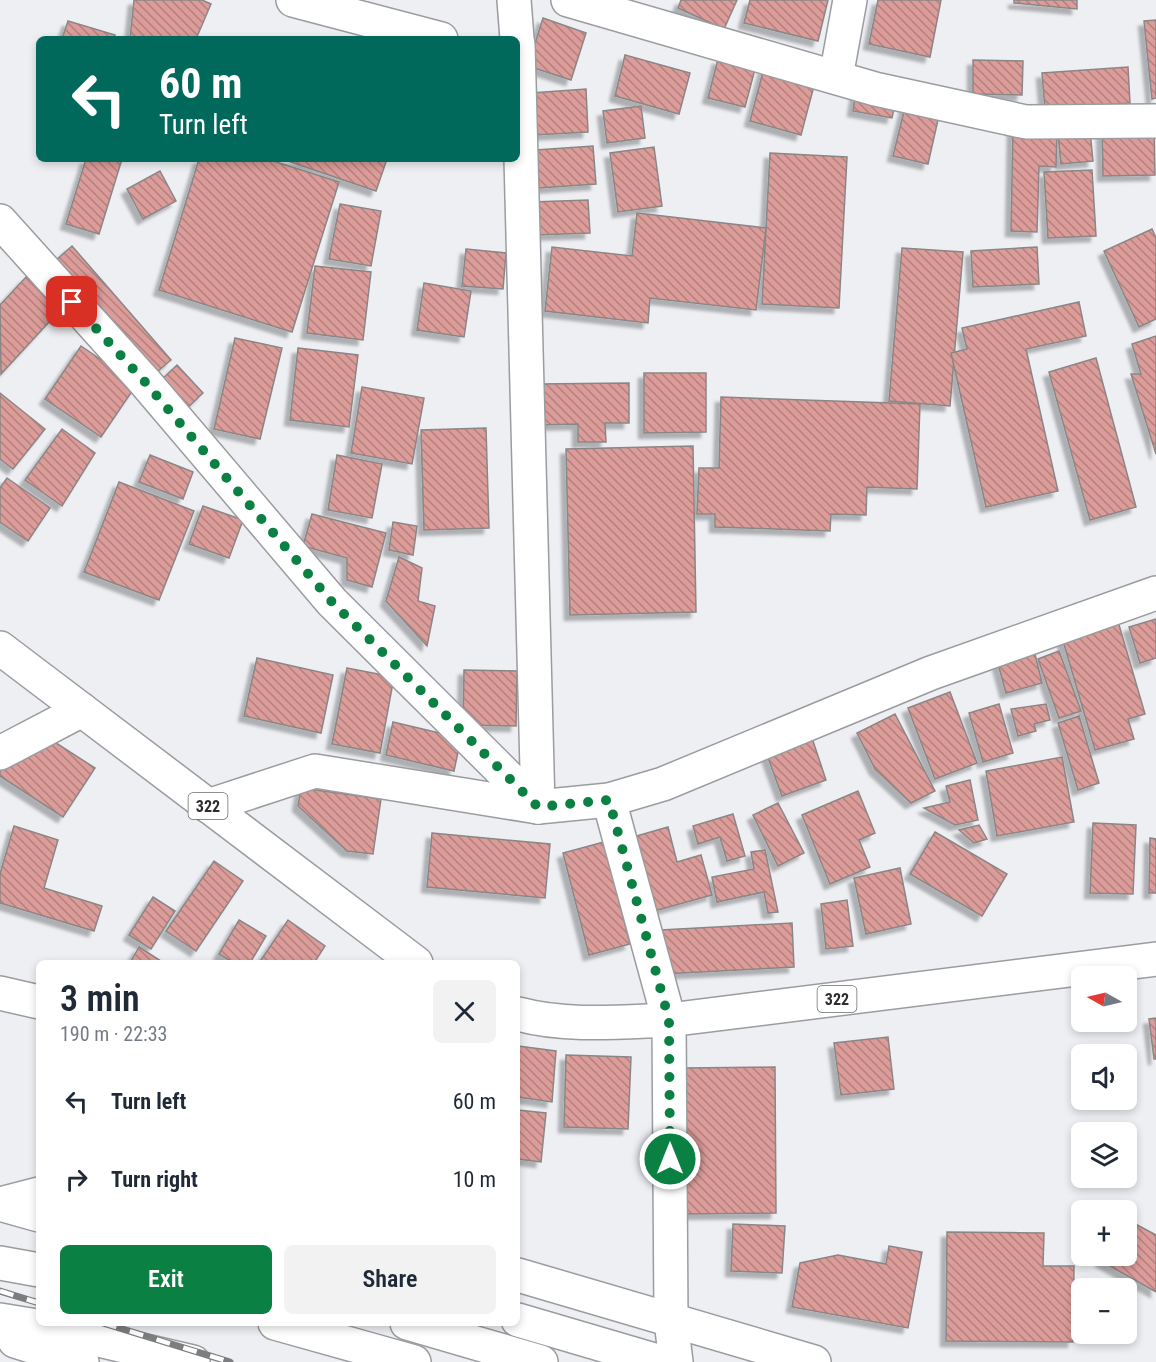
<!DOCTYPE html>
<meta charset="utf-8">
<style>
body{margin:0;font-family:"Roboto Condensed",sans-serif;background:#f2f2f3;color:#1f2937;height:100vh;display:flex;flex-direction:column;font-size:22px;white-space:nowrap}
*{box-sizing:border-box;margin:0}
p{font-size:20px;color:#747a83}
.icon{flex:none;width:33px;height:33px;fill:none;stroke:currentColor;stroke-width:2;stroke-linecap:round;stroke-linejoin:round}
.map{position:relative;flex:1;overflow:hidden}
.panel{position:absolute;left:36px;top:960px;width:484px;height:366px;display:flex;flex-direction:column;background:#fff;border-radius:9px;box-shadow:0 3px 9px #0003}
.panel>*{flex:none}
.top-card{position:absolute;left:36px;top:36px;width:484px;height:126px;border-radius:9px;box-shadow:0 3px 9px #0003;background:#00695c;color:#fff;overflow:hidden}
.needle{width:39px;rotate:278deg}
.fabs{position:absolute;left:1071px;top:966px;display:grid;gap:12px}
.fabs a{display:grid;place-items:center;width:66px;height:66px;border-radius:9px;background:#fff;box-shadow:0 3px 9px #0003;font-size:30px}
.pin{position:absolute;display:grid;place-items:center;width:51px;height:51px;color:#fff;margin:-26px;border-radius:12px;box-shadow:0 3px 9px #0006}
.me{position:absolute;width:66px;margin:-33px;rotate:0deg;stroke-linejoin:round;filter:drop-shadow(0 0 4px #0008)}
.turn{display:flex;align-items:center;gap:21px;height:126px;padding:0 24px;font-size:27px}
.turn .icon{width:78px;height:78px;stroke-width:2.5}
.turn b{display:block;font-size:42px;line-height:51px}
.round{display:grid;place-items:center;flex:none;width:63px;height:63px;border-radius:9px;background:#f2f2f3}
.headline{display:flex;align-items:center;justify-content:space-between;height:102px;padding:0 24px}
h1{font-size:36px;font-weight:600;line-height:45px}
.cta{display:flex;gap:12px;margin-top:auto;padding:12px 24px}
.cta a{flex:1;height:69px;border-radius:9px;background:#0b8043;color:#fff;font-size:24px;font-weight:600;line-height:69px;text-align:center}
.cta a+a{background:#f2f2f3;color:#1f2937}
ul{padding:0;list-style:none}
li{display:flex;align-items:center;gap:18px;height:78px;padding:0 24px}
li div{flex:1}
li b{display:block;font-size:22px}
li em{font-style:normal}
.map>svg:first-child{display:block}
.building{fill:url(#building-back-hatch);stroke:#8b8686;stroke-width:1.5;filter:url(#shadow)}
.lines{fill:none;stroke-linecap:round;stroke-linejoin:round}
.minor-casing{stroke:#9a9c9f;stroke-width:36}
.highway-casing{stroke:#9a9c9f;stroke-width:36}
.minor{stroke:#fff;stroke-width:33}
.highway{stroke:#fff;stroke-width:33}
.rail-casing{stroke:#7b7d7f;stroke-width:7}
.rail{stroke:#fff;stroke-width:4.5;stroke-dasharray:14;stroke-linecap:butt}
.route{stroke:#0b8043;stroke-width:10;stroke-dasharray:0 18}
.labels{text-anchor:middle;stroke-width:4.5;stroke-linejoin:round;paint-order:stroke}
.shield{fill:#fff;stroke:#6b6c6d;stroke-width:1.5}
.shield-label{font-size:16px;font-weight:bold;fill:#2c2d2e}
</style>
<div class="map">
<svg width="1156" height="1362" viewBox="0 0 1156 1362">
<defs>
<pattern id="building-back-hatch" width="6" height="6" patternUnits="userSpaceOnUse" patternTransform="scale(1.5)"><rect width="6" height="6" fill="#dc9d9a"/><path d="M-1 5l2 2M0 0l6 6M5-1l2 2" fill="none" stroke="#b3807e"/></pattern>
<filter id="shadow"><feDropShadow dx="-5.5" dy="5.5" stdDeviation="1.5" flood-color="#0004"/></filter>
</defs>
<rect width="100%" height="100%" fill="#edeff3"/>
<g class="building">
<path d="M 134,0 L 202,0 L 211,4 L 196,39 L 130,39 Z"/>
<path d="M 681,0 L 737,0 L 724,29 L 678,8 Z"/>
<path d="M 750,0 L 828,0 L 818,41 L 744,23 Z"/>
<path d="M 878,0 L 941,0 L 930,57 L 869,44 Z"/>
<path d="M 1014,0 L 1077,0 L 1077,9 L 1014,3 Z"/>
<path d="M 543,18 L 586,33 L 571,80 L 528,66 Z"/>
<path d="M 1156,20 L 1156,98 L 1152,99 L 1144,21 Z"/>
<path d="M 68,21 L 115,35 L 114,39 L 62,39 Z"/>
<path d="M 625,55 L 690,73 L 679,114 L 615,96 Z"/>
<path d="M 718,59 L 755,69 L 745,107 L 708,98 Z"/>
<path d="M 973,60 L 1023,61 L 1022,95 L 973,94 Z"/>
<path d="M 1128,67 L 1130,103 L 1045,109 L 1042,73 Z"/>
<path d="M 764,68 L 815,82 L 801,135 L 750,121 Z"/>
<path d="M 586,89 L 588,132 L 534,135 L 531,93 Z"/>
<path d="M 856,91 L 896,99 L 892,118 L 853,111 Z"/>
<path d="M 906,103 L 940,111 L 928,164 L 893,156 Z"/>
<path d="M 641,106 L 645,138 L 607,143 L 603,111 Z"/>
<path d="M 1013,127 L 1057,128 L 1056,167 L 1039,166 L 1037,232 L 1011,231 Z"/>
<path d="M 1154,128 L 1155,175 L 1103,176 L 1102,129 Z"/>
<path d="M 1090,131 L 1093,161 L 1061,164 L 1058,134 Z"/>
<path d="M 593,146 L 596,184 L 539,188 L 536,150 Z"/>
<path d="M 654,147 L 662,206 L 618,212 L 610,153 Z"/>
<path d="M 770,153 L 847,157 L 839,308 L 762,304 Z"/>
<path d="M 86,159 L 122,159 L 99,234 L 66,224 Z"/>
<path d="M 199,159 L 267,159 L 339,182 L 292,332 L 159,290 Z"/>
<path d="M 282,159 L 387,159 L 376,191 Z"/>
<path d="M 1092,170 L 1096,236 L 1048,238 L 1044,172 Z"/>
<path d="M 160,171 L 176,201 L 143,219 L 127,189 Z"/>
<path d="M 588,200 L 590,233 L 534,235 L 532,202 Z"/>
<path d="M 340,204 L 381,211 L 371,266 L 329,259 Z"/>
<path d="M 637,213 L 766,228 L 756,310 L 650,298 L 648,323 L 545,311 L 552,247 L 632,256 Z"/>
<path d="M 1152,229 L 1156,238 L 1156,319 L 1139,327 L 1104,251 Z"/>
<path d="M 72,246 L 171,360 L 145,382 L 47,268 Z"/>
<path d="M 1037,247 L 1039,284 L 973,287 L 971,251 Z"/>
<path d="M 902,248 L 963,252 L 950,406 L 889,401 Z"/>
<path d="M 466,249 L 506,253 L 503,289 L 462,286 Z"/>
<path d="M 315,266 L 371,272 L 363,340 L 307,333 Z"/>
<path d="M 26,277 L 61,309 L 1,374 L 0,305 Z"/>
<path d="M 424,283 L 471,291 L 464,337 L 417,330 Z"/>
<path d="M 1079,302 L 1086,336 L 1026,349 L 1058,491 L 986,507 L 951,353 L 967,349 L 962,328 Z"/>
<path d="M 1156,336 L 1156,454 L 1131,374 L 1141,374 L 1132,344 Z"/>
<path d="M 235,338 L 282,348 L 260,439 L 214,429 Z"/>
<path d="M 81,346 L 137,384 L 101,437 L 45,399 Z"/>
<path d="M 298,348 L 358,355 L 349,427 L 290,420 Z"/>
<path d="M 1096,358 L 1136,507 L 1090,520 L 1049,372 Z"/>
<path d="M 177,365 L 203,393 L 180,415 L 154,387 Z"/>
<path d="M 644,373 L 706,373 L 706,432 L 644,433 Z"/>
<path d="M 629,383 L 629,423 L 605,423 L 606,442 L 578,442 L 578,424 L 537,425 L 537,384 Z"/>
<path d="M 362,387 L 424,398 L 412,464 L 351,453 Z"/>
<path d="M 0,393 L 45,429 L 13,469 L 0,459 Z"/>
<path d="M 721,397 L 920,404 L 917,489 L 867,487 L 866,515 L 831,514 L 830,531 L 715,527 L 715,514 L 697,514 L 699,468 L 719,468 Z"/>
<path d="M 486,428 L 489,528 L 424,530 L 421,430 Z"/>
<path d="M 62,429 L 95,453 L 62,506 L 25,480 Z"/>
<path d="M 693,446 L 696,612 L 570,615 L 566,449 Z"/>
<path d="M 150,455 L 193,472 L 183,499 L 139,482 Z"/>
<path d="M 337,455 L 382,464 L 372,518 L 328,510 Z"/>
<path d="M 7,478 L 50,508 L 28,541 L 0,522 L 0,488 Z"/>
<path d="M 119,482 L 194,511 L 159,600 L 84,572 Z"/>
<path d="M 203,506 L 243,520 L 229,558 L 189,544 Z"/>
<path d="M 312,514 L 386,533 L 372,587 L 347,580 L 347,558 L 303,546 Z"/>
<path d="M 393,522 L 417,526 L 413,555 L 389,550 Z"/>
<path d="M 399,557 L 422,568 L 418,601 L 435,606 L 427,646 L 386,601 Z"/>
<path d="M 1117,618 L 1145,714 L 1128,719 L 1134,739 L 1095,750 L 1061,634 Z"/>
<path d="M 1156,619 L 1156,658 L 1140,663 L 1129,627 Z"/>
<path d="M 1034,650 L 1042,683 L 1006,693 L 997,660 Z"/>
<path d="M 1059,651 L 1081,711 L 1059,718 L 1038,659 Z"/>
<path d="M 257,658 L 333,675 L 321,733 L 244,716 Z"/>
<path d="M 347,668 L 394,677 L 380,753 L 332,744 Z"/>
<path d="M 464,670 L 517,671 L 516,726 L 463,725 Z"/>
<path d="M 950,692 L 977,763 L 935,779 L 908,708 Z"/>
<path d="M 999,704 L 1013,753 L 983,762 L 969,713 Z"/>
<path d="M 1046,704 L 1050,720 L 1034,724 L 1036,731 L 1018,736 L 1011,709 Z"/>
<path d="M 895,714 L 935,791 L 911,803 L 875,769 L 857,733 Z"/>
<path d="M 1079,716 L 1099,783 L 1078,790 L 1058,723 Z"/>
<path d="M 393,722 L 461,738 L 454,771 L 386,755 Z"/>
<path d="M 25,723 L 95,768 L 63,817 L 0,776 L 0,761 Z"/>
<path d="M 812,738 L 826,780 L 782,796 L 767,755 Z"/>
<path d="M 1062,757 L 1074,822 L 997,836 L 986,771 Z"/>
<path d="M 970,780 L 978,820 L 955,825 L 924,808 L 950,802 L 946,786 Z"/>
<path d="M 301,788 L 381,799 L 373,854 L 347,851 L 298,806 Z"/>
<path d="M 858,791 L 875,833 L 859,840 L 870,867 L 830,884 L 802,815 Z"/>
<path d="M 778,803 L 804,853 L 778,866 L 753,815 Z"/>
<path d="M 733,814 L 745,856 L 727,861 L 720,837 L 698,844 L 693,826 Z"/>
<path d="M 1093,823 L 1136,825 L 1133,894 L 1090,893 Z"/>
<path d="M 979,825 L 987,839 L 974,843 L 959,830 Z"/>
<path d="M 14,826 L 58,840 L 44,888 L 102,906 L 94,931 L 0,903 L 0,874 Z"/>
<path d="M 668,827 L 677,862 L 701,855 L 712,895 L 654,911 L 633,837 Z"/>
<path d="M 935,832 L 1007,874 L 982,916 L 910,874 Z"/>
<path d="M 432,833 L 550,844 L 545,898 L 427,887 Z"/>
<path d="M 1150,838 L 1156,839 L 1156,893 L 1149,893 Z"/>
<path d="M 604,842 L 630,944 L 589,955 L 563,853 Z"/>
<path d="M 765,850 L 778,912 L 768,913 L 764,892 L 717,902 L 712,877 L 754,869 L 751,852 Z"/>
<path d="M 214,861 L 243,881 L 196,951 L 166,931 Z"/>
<path d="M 900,868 L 911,924 L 866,934 L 854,878 Z"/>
<path d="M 153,897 L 175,911 L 151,949 L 129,935 Z"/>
<path d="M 847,900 L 853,946 L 826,949 L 821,904 Z"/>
<path d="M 239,920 L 266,936 L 250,963 L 234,963 L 219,954 Z"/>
<path d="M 288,920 L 325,946 L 314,963 L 259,963 Z"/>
<path d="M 792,923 L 794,967 L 663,974 L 661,930 Z"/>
<path d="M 139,947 L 164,963 L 130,963 Z"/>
<path d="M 1156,1018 L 1156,1059 L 1154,1059 L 1149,1019 Z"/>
<path d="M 888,1037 L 894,1089 L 841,1095 L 834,1043 Z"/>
<path d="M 518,1046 L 556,1051 L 552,1102 L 518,1097 Z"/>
<path d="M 566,1055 L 631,1057 L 628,1129 L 564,1127 Z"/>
<path d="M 775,1067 L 776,1213 L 686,1214 L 684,1068 Z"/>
<path d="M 518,1110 L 546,1113 L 541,1162 L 518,1159 Z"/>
<path d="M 1126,1219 L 1156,1235 L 1156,1292 L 1101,1261 L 1104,1256 L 1126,1256 Z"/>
<path d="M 733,1224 L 785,1226 L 782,1273 L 731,1271 Z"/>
<path d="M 947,1232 L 1044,1233 L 1043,1266 L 1074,1266 L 1073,1342 L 946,1341 Z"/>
<path d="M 889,1246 L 922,1252 L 908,1328 L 792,1307 L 800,1263 L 838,1255 L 886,1264 Z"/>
</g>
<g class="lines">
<defs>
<g id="minor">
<path d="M 293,0 L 441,39"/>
<path d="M 514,0 L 517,39"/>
<path d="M 568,0 L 875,89 L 1026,122 L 1156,121"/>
<path d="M 518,44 L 538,807"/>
<path d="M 836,77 L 850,0"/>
<path d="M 0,221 L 145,382 L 332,602 L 538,807"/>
<path d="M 0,753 L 82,710"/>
<path d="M 609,800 L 669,1020 L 671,1321 L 676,1362"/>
<path d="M 208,806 L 315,771 L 538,807 L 609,800 L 663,784 L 931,673 L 1156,593"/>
<path d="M 0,993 L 39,1002"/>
<path d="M 0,1204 L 39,1194"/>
<path d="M 518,1275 L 814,1362"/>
</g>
<g id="highway">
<path d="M 0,648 L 416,963"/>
<path d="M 518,1014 C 567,1027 618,1022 669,1020 L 1156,959"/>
<path d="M 0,1204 L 39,1215"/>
<path d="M 0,1263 L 39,1270"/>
<path d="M 0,1320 L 43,1327 L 193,1362"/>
<path d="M 518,1320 L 661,1362"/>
<path d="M 275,1323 L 414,1362"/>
<path d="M 407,1323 L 541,1362"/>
<path d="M 15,1341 L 82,1362"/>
</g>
</defs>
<use href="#minor" class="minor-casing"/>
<use href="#highway" class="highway-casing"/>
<use href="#minor" class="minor"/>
<use href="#highway" class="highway"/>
<defs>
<g id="rail">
<path d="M 0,1291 L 39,1303"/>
<path d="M 103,1323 L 230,1362"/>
</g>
</defs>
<use href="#rail" class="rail-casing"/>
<use href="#rail" class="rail"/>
</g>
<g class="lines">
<path class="route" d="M 72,302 L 145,382 L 332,602 L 538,807 L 609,800 L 669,1020 L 670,1159"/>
</g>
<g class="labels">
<g class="shield">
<rect x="188.5" y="793" width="39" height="26" rx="4.5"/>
<rect x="817.5" y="986" width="39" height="26" rx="4.5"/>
</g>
<g class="shield-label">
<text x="208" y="812">322</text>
<text x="837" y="1005">322</text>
</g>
</g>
</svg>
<div class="fabs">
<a><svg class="needle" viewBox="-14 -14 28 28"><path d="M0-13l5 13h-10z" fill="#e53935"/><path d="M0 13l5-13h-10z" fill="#747a83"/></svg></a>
<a><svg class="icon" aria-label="sound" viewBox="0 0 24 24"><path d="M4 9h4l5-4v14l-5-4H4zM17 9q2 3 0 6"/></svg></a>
<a><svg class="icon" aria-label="layers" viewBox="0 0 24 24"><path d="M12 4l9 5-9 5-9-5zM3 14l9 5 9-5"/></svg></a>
<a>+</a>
<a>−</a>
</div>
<div class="pin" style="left:72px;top:302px;background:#d93025"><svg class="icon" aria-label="arrive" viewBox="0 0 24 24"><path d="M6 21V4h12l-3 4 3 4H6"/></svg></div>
<svg class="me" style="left:670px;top:1159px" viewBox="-20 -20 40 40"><circle r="17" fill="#0b8043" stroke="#fff" stroke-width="3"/><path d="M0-11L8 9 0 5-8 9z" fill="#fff"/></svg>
<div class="top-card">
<div class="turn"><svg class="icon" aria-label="left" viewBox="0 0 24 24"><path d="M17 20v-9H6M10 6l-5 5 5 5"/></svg><div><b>60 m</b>Turn left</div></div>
</div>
<section class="panel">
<div class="headline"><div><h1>3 min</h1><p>190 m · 22:33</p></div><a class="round"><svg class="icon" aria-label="close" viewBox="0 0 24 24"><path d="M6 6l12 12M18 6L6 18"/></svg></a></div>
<ul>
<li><svg class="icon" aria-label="left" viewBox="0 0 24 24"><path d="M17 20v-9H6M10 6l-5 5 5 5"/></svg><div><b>Turn left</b></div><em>60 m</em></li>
<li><svg class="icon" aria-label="right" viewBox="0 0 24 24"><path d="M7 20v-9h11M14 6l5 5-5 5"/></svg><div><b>Turn right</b></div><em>10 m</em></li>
</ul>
<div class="cta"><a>Exit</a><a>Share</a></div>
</section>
</div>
